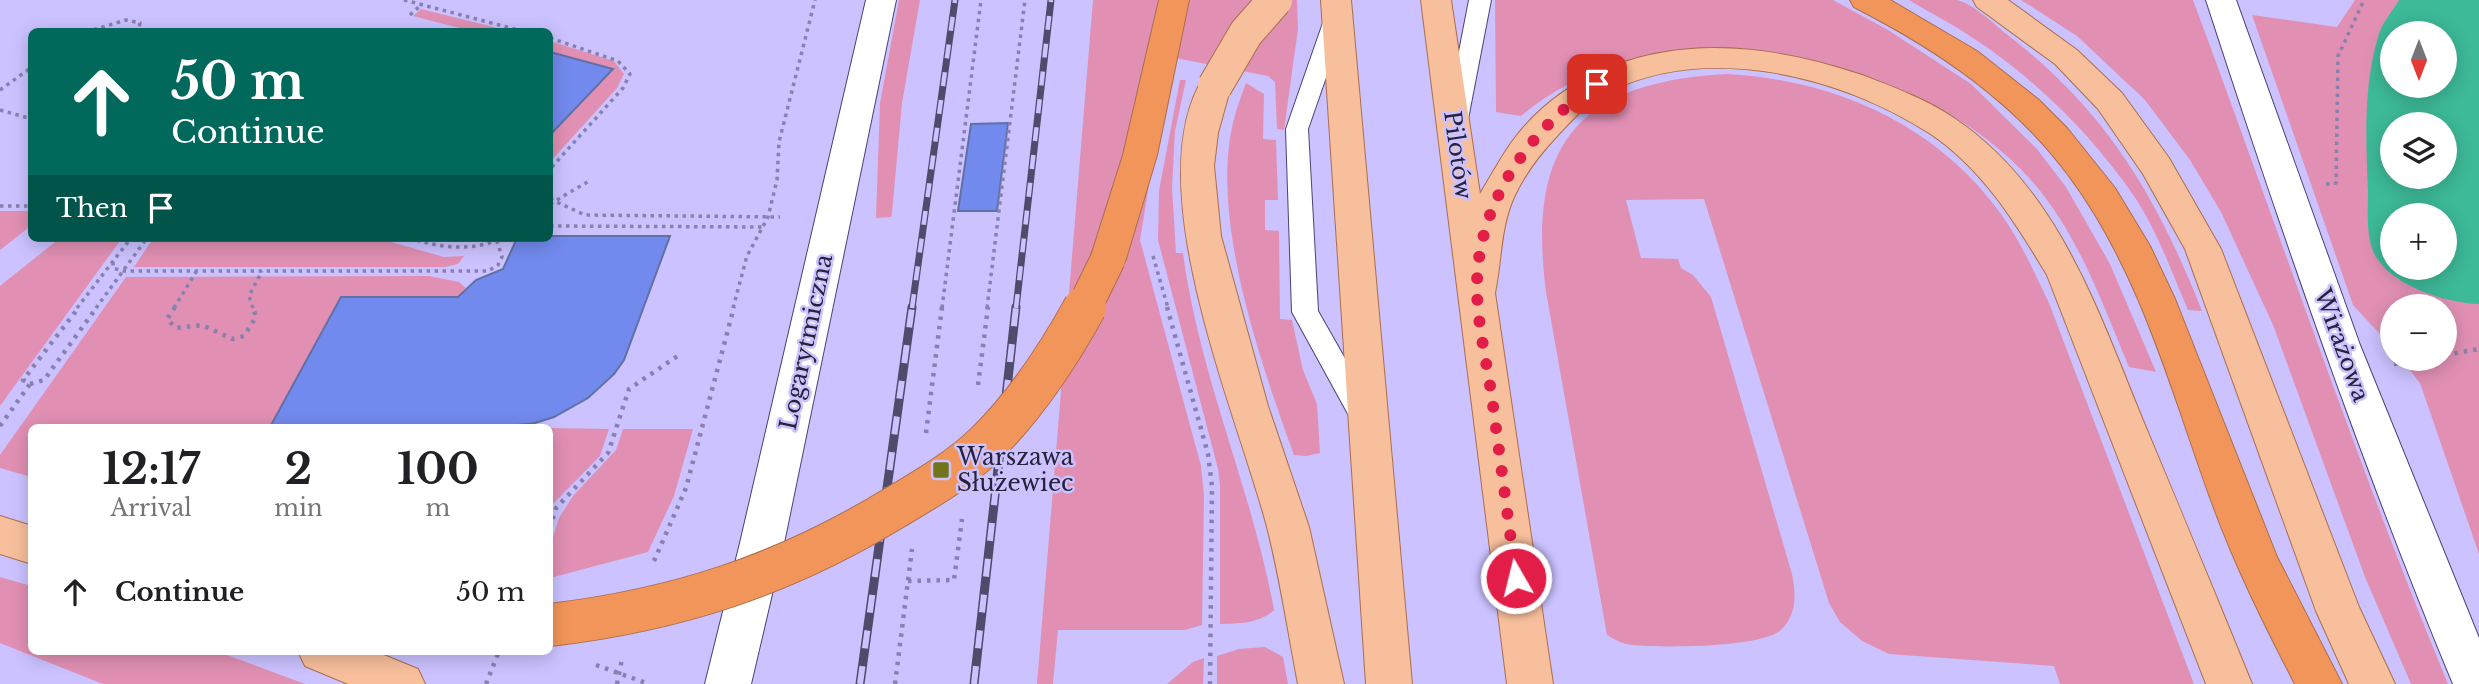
<!DOCTYPE html>
<meta charset="utf-8">
<style>
body{margin:0;font-family:"Libre Baskerville",serif;background:#f2f2f2;color:#202124;height:100vh;display:flex;flex-direction:column;font-size:26px;white-space:nowrap}
*{box-sizing:border-box;margin:0}
p{font-size:23px;color:#757577}
.icon{flex:none;width:38px;height:38px;fill:none;stroke:currentColor;stroke-width:2;stroke-linecap:round;stroke-linejoin:round}
.map{position:relative;flex:1;overflow:hidden}
.panel{position:absolute;left:28px;top:424px;width:525px;height:231px;display:flex;flex-direction:column;background:#fff;border-radius:10px;box-shadow:0 4px 18px #0003}
.panel>*{flex:none}
.hud{position:absolute;left:28px;top:28px;width:525px;height:214px;border-radius:10px;box-shadow:0 4px 18px #0003;background:#00695c;color:#fff;overflow:hidden}
.needle{width:46px;rotate:180deg}
.fabs{position:absolute;left:2380px;top:21px;display:grid;gap:14px}
.fabs a{display:grid;place-items:center;width:77px;height:77px;border-radius:50%;background:#fff;box-shadow:0 4px 18px #0003;font-size:35px}
.pin{position:absolute;display:grid;place-items:center;width:60px;height:60px;color:#fff;margin:-30px;border-radius:14px;box-shadow:0 4px 10px #0006}
.me{position:absolute;width:77px;margin:-38px;rotate:352deg;stroke-linejoin:round;filter:drop-shadow(0 0 5px #0008)}
.turn{display:flex;align-items:center;gap:24px;height:147px;padding:0 28px;font-size:32px}
.turn .icon{width:91px;height:91px;stroke-width:2.5}
.turn b{display:block;font-size:49px;line-height:60px}
.then{display:flex;align-items:center;height:66px;padding:0 28px;background:#0003;gap:14px;font-size:26px}
.eta{display:flex;justify-content:space-evenly;align-items:center;height:119px;text-align:center}
.eta b{font-size:42px;font-weight:700;line-height:49px}
ul{padding:0;list-style:none}
li{display:flex;align-items:center;gap:21px;height:98px;padding:0 28px}
li div{flex:1}
li b{display:block;font-size:26px}
li em{font-style:normal}
.map>svg:first-child{display:block}
.green{fill:#e190b4;fill-rule:evenodd}
.water{fill:#3dba98;fill-rule:evenodd}
.building{fill:#728aee;stroke:#6170a5;stroke-width:2}
.lines{fill:none;stroke-linecap:round;stroke-linejoin:round}
.service-casing{stroke:#4c4275;stroke-width:2}
.minor-casing{stroke:#4c4275;stroke-width:2}
.primary-casing{stroke:#ab6d4e;stroke-width:2}
.motorway-casing{stroke:#ab6d4e;stroke-width:2}
.path-far1{stroke:#8881af;stroke-width:3.5;stroke-dasharray:3.5 4.5;stroke-linecap:butt}
.path{stroke:#8881af;stroke-width:4.5;stroke-dasharray:3.5 6;stroke-linecap:butt}
.service{fill:#fff;fill-rule:evenodd}
.minor{fill:#fff;fill-rule:evenodd}
.primary{fill:#f7bf9c;fill-rule:evenodd}
.motorway{fill:#f2955a;fill-rule:evenodd}
.rail-far1-casing{stroke:#504b6b;stroke-width:7}
.rail-casing{stroke:#504b6b;stroke-width:9}
.rail-far1{stroke:#cbc2ff;stroke-width:4.5;stroke-dasharray:14;stroke-linecap:butt}
.rail{stroke:#cbc2ff;stroke-width:6;stroke-dasharray:18;stroke-linecap:butt}
.primary-bridge-casing{stroke:#ab6d4e;stroke-width:36;stroke-linecap:butt}
.motorway-bridge-far1-casing{stroke:#ab6d4e;stroke-width:36;stroke-linecap:butt}
.motorway-bridge-casing{stroke:#ab6d4e;stroke-width:44;stroke-linecap:butt}
.primary-bridge{stroke:#f7bf9c;stroke-width:34}
.motorway-bridge-far1{stroke:#f2955a;stroke-width:34}
.motorway-bridge{stroke:#f2955a;stroke-width:42}
.route{stroke:#e11d48;stroke-width:12;stroke-dasharray:0 21.6}
.poi-dot{fill:#71741b;stroke:#cbc2ff;stroke-width:2.5}
.labels{text-anchor:middle;stroke-width:5;stroke-linejoin:round;paint-order:stroke}
.street-label{font-size:23px;fill:#262239;stroke:#cbc2ff}
.poi-label{font-size:23px;fill:#262239;stroke:#cbc2ff;text-anchor:start}
</style>
<div class="map">
<svg width="2479" height="684" viewBox="0 0 2479 684">
<rect width="100%" height="100%" fill="#cbc2ff"/>
<g class="green">
<path d="M 899,0 L 920,0 L 902,103 L 892,213 L 891,217 L 876,218 L 880,103 Z"/>
<path d="M 1093,0 L 1297,0 L 1298,29 L 1284,130 L 1277,129 L 1275,82 L 1268,76 L 1170,57 L 1140,240 L 1201,466 L 1204,495 L 1202,625 L 1185,630 L 1058,630 L 1053,684 L 1037,684 Z"/>
<path d="M 1495,0 L 1833,0 L 1888,30 L 1971,84 L 2037,149 L 2066,187 L 2110,264 L 2156,372 L 2129,367 C 2102,303 2078,233 2031,180 C 1916,51 1656,0 1521,116 L 1496,112 Z"/>
<path d="M 1909,0 C 1924,0 1942,0 1957,0 C 1973,4 1992,22 2005,33 C 2106,110 2156,195 2202,311 L 2188,310 C 2172,273 2158,233 2136,199 C 2094,137 2036,79 1973,38 C 1953,24 1930,13 1909,0 Z"/>
<path d="M 2021,0 L 2193,0 C 2278,228 2355,459 2448,684 L 2411,684 L 2365,577 L 2273,325 L 2221,212 L 2190,160 L 2145,100 L 2077,36 Z"/>
<path d="M 2355,0 L 2479,0 L 2479,554 L 2420,383 L 2401,359 L 2445,359 L 2445,306 L 2392,306 L 2392,347 L 2353,305 L 2252,15 L 2337,27 ZM 2392,33 L 2445,33 L 2445,86 L 2392,86 ZM 2392,124 L 2445,124 L 2445,177 L 2392,177 ZM 2392,215 L 2445,215 L 2445,268 L 2392,268 Z"/>
<path d="M 421,9 L 510,31 L 471,31 L 413,16 Z"/>
<path d="M 550,41 L 614,61 L 624,74 L 617,88 L 550,162 L 550,135 L 612,69 L 550,52 Z"/>
<path d="M 1727,74 C 1835,80 1936,124 2001,214 C 2021,242 2034,272 2049,303 L 2194,684 L 2060,684 L 2054,666 L 1889,654 L 1862,641 L 1840,622 L 1829,603 L 1704,199 L 1626,200 L 1641,258 L 1678,259 L 1681,268 L 1693,275 L 1711,297 L 1792,574 C 1796,593 1797,615 1781,630 C 1762,648 1660,648 1632,645 C 1622,644 1615,640 1607,635 L 1546,292 C 1527,145 1577,82 1727,74 Z"/>
<path d="M 1180,80 L 1186,80 L 1175,131 L 1172,188 L 1176,253 L 1183,253 C 1199,375 1252,489 1274,610 C 1258,624 1240,623 1220,624 L 1220,485 L 1218,469 L 1158,240 L 1159,191 Z"/>
<path d="M 1246,83 L 1264,94 L 1263,139 L 1276,140 L 1278,200 L 1265,200 L 1265,230 L 1279,231 L 1280,319 L 1292,320 L 1303,370 L 1317,404 L 1320,453 L 1306,456 L 1294,455 C 1261,364 1210,219 1233,123 C 1236,110 1241,96 1246,83 Z"/>
<path d="M 0,211 L 31,211 L 32,225 L 0,250 Z"/>
<path d="M 60,238 L 122,238 L 0,406 L 0,286 Z"/>
<path d="M 157,238 L 377,238 L 444,257 L 464,256 L 458,264 L 445,267 L 134,267 L 150,243 Z"/>
<path d="M 429,276 L 459,282 L 466,288 L 457,297 L 341,297 L 270,427 L 32,427 L 31,477 L 0,468 L 0,455 L 126,277 Z"/>
<path d="M 550,428 L 609,429 L 600,456 L 552,505 L 550,513 Z"/>
<path d="M 623,429 L 693,429 L 674,496 L 648,552 L 550,578 L 550,547 L 559,518 L 573,496 L 616,450 Z"/>
<path d="M 0,577 L 31,586 L 32,651 L 216,651 L 305,684 L 103,684 L 0,643 Z"/>
<path d="M 1265,647 L 1283,657 L 1288,684 L 1217,684 L 1217,656 L 1239,649 Z"/>
<path d="M 1204,658 L 1203,684 L 1167,684 L 1193,662 Z"/>
</g>
<path class="water" d="M 2399,0 L 2479,0 L 2479,304 C 2446,303 2387,285 2373,251 C 2366,233 2368,211 2368,192 C 2366,139 2363,89 2378,37 C 2381,24 2392,12 2399,0 ZM 2392,33 L 2445,33 L 2445,86 L 2392,86 ZM 2392,124 L 2445,124 L 2445,177 L 2392,177 ZM 2392,215 L 2445,215 L 2445,268 L 2392,268 Z"/>
<g class="building">
<path d="M 550,52 L 613,69 L 550,135 Z"/>
<path d="M 1008,123 L 997,211 L 958,211 L 971,124 Z"/>
<path d="M 550,236 L 670,236 L 624,360 L 614,374 L 588,398 L 554,417 L 535,423 L 500,427 L 270,427 L 341,297 L 458,297 L 476,280 L 503,269 L 517,238 L 550,238 Z"/>
</g>
<g class="lines">
<defs>
<g id="service">
<path d="M 1469,0 L 1491,0 L 1468,119 L 1465,125 L 1457,127 L 1449,125 L 1446,119 Z"/>
<path d="M 1336,10 L 1344,12 L 1347,17 L 1308,129 L 1318,311 L 1377,415 L 1373,423 L 1363,426 L 1353,423 L 1292,312 L 1286,129 L 1325,17 L 1328,12 Z"/>
</g>
<g id="minor">
<path d="M 866,0 L 896,0 L 784,543 L 751,684 L 705,684 L 740,543 Z"/>
<path d="M 2206,0 L 2236,0 L 2360,345 L 2479,638 L 2479,684 L 2453,684 C 2360,460 2281,231 2206,0 Z"/>
</g>
<g id="primary">
<path d="M 1321,0 L 1351,0 L 1412,684 L 1366,684 Z"/>
<path d="M 1421,0 L 1451,0 L 1480,194 C 1490,177 1500,159 1511,143 C 1559,77 1636,48 1715,48 C 1766,48 1814,59 1862,75 C 1893,87 1926,99 1954,118 C 2057,187 2097,308 2142,418 C 2179,506 2216,595 2252,684 L 2206,684 L 2047,275 C 2015,222 1982,168 1929,133 C 1840,76 1710,43 1610,91 C 1589,101 1574,118 1558,135 C 1541,153 1526,172 1515,195 C 1500,227 1502,260 1495,293 L 1553,684 L 1507,684 Z"/>
<path d="M 1973,0 L 2008,0 L 2077,50 L 2122,93 L 2169,158 L 2221,249 L 2359,607 L 2395,684 L 2349,684 L 2316,611 L 2185,249 L 2143,174 L 2098,109 L 2055,64 L 1977,7 Z"/>
<path d="M 1215,75 L 1227,78 L 1231,86 L 1218,133 L 1214,166 L 1221,236 L 1268,406 L 1309,527 L 1344,684 L 1298,684 C 1288,632 1280,578 1267,527 C 1237,413 1137,186 1203,78 Z"/>
<path d="M 0,516 L 32,526 L 32,564 L 0,554 Z"/>
<path d="M 298,651 L 374,651 L 418,669 L 425,684 L 348,684 L 305,666 Z"/>
</g>
<g id="motorway">
<path d="M 1159,0 L 1189,0 L 1157,155 L 1126,259 L 1121,269 L 1108,273 L 1095,269 L 1090,259 L 1123,155 Z"/>
<path d="M 1850,0 L 1890,0 L 1977,51 L 2039,100 L 2067,128 L 2115,188 L 2150,246 L 2175,299 L 2277,557 L 2342,684 L 2295,684 C 2264,624 2234,564 2211,500 C 2171,390 2140,271 2069,176 C 2014,101 1936,49 1854,7 Z"/>
</g>
</defs>
<use href="#service" class="service-casing"/>
<use href="#minor" class="minor-casing"/>
<use href="#primary" class="primary-casing"/>
<use href="#motorway" class="motorway-casing"/>
<g class="path-far1">
<path d="M 404,0 L 526,32"/>
<path d="M 410,15 L 422,4"/>
<path d="M 86,32 L 126,20 L 140,23 L 138,32"/>
<path d="M 550,38 L 618,61 L 630,74 L 623,88 L 550,169"/>
<path d="M 0,90 L 32,67"/>
<path d="M 0,110 L 32,119"/>
<path d="M 2326,184 L 2336,183 L 2338,56 L 2364,0"/>
<path d="M 550,199 L 585,215 L 780,217"/>
<path d="M 550,204 L 589,181"/>
<path d="M 0,206 L 32,206"/>
<path d="M 550,226 L 764,227"/>
<path d="M 409,238 C 442,248 471,252 503,238"/>
<path d="M 449,238 L 483,238"/>
<path d="M 1153,256 L 1168,308"/>
<path d="M 113,262 L 113,268 L 123,271 L 488,271 L 498,265 L 502,257 L 496,238"/>
<path d="M 77,308 L 131,238"/>
<path d="M 96,308 L 147,238"/>
<path d="M 174,308 L 196,272"/>
<path d="M 253,308 L 249,296 L 262,271"/>
<path d="M 733,308 L 747,256 L 768,217 L 777,180 L 779,142 L 815,0"/>
<path d="M 942,308 L 981,0"/>
<path d="M 987,308 L 1025,0"/>
</g>
<g class="path">
<path d="M 175,307 L 167,319 L 176,328 L 202,325 L 232,339 L 244,336 L 256,317 L 253,307"/>
<path d="M 1167,307 L 1208,454 L 1212,486 L 1210,684"/>
<path d="M 2445,355 L 2479,349"/>
<path d="M 2394,364 L 2424,359"/>
<path d="M 30,384 L 44,380 L 97,307"/>
<path d="M 978,385 L 988,307"/>
<path d="M 0,426 L 30,384 L 23,380 L 79,307"/>
<path d="M 926,433 L 942,307"/>
<path d="M 550,528 L 556,508 L 608,453 L 629,389 L 682,353"/>
<path d="M 654,561 L 686,488 L 734,307"/>
<path d="M 908,581 L 954,580 L 962,519"/>
<path d="M 596,665 L 649,684"/>
<path d="M 486,684 L 499,651"/>
<path d="M 617,684 L 622,659"/>
<path d="M 895,684 L 912,549"/>
</g>
<use href="#service" class="service"/>
<use href="#minor" class="minor"/>
<use href="#primary" class="primary"/>
<use href="#motorway" class="motorway"/>
<defs>
<g id="rail-far1">
<path d="M 912,308 L 955,0"/>
<path d="M 1016,308 L 1051,0"/>
</g>
<g id="rail">
<path d="M 860,684 L 912,307"/>
<path d="M 974,684 L 1016,307"/>
</g>
</defs>
<use href="#rail-far1" class="rail-far1-casing"/>
<use href="#rail" class="rail-casing"/>
<use href="#rail-far1" class="rail-far1"/>
<use href="#rail" class="rail"/>
<defs>
<path id="primary-bridge" d="M 1215,86 L 1246,33 L 1275,0"/>
<path id="motorway-bridge-far1" d="M 1084,308 L 1108,259"/>
<path id="motorway-bridge" d="M 550,625 C 677,610 784,575 894,508 C 926,489 959,470 986,444 C 1026,405 1058,356 1085,307"/>
</defs>
<use href="#primary-bridge" class="primary-bridge-casing"/>
<use href="#motorway-bridge-far1" class="motorway-bridge-far1-casing"/>
<use href="#motorway-bridge" class="motorway-bridge-casing"/>
<use href="#primary-bridge" class="primary-bridge"/>
<use href="#motorway-bridge-far1" class="motorway-bridge-far1"/>
<use href="#motorway-bridge" class="motorway-bridge"/>
</g>
<g class="lines">
<path class="route" d="M 1516,578 C 1508,518 1500,458 1492,398 C 1487,364 1478,327 1477,292 C 1475,206 1528,130 1597,84"/>
</g>
<rect class="poi-dot" x="932" y="461" width="18" height="18" rx="3.5"/>
<g class="labels">
<g class="street-label">
<text transform="translate(1458 155) rotate(82)" y="8">Pilotów</text>
<text transform="translate(806 342) rotate(-78)" y="8">Logarytmiczna</text>
<text transform="translate(2342 345) rotate(70)" y="8">Wirażowa</text>
</g>
<g class="poi-label">
<text x="957" y="465">Warszawa<tspan x="957" dy="26">Służewiec</tspan></text>
</g>
</g>
</svg>
<div class="fabs">
<a><svg class="needle" viewBox="-14 -14 28 28"><path d="M0-13l5 13h-10z" fill="#e53935"/><path d="M0 13l5-13h-10z" fill="#757577"/></svg></a>
<a><svg class="icon" aria-label="layers" viewBox="0 0 24 24"><path d="M12 4l9 5-9 5-9-5zM3 14l9 5 9-5"/></svg></a>
<a>+</a>
<a>−</a>
</div>
<div class="pin" style="left:1597px;top:84px;background:#d93025"><svg class="icon" aria-label="arrive" viewBox="0 0 24 24"><path d="M6 21V4h12l-3 4 3 4H6"/></svg></div>
<svg class="me" style="left:1516px;top:578px" viewBox="-20 -20 40 40"><circle r="17" fill="#e11d48" stroke="#fff" stroke-width="3"/><path d="M0-11L8 9 0 5-8 9z" fill="#fff"/></svg>
<div class="hud">
<div class="turn"><svg class="icon" aria-label="ahead" viewBox="0 0 24 24"><path d="M12 20V5M6 11l6-6 6 6"/></svg><div><b>50 m</b>Continue</div></div>
<div class="then">Then<svg class="icon" aria-label="arrive" viewBox="0 0 24 24"><path d="M6 21V4h12l-3 4 3 4H6"/></svg></div>
</div>
<section class="panel">
<div class="eta">
<div><b>12:17</b><p>Arrival</p></div>
<div><b>2</b><p>min</p></div>
<div><b>100</b><p>m</p></div>
</div>
<ul>
<li><svg class="icon" aria-label="ahead" viewBox="0 0 24 24"><path d="M12 20V5M6 11l6-6 6 6"/></svg><div><b>Continue</b></div><em>50 m</em></li>
</ul>
</section>
</div>
